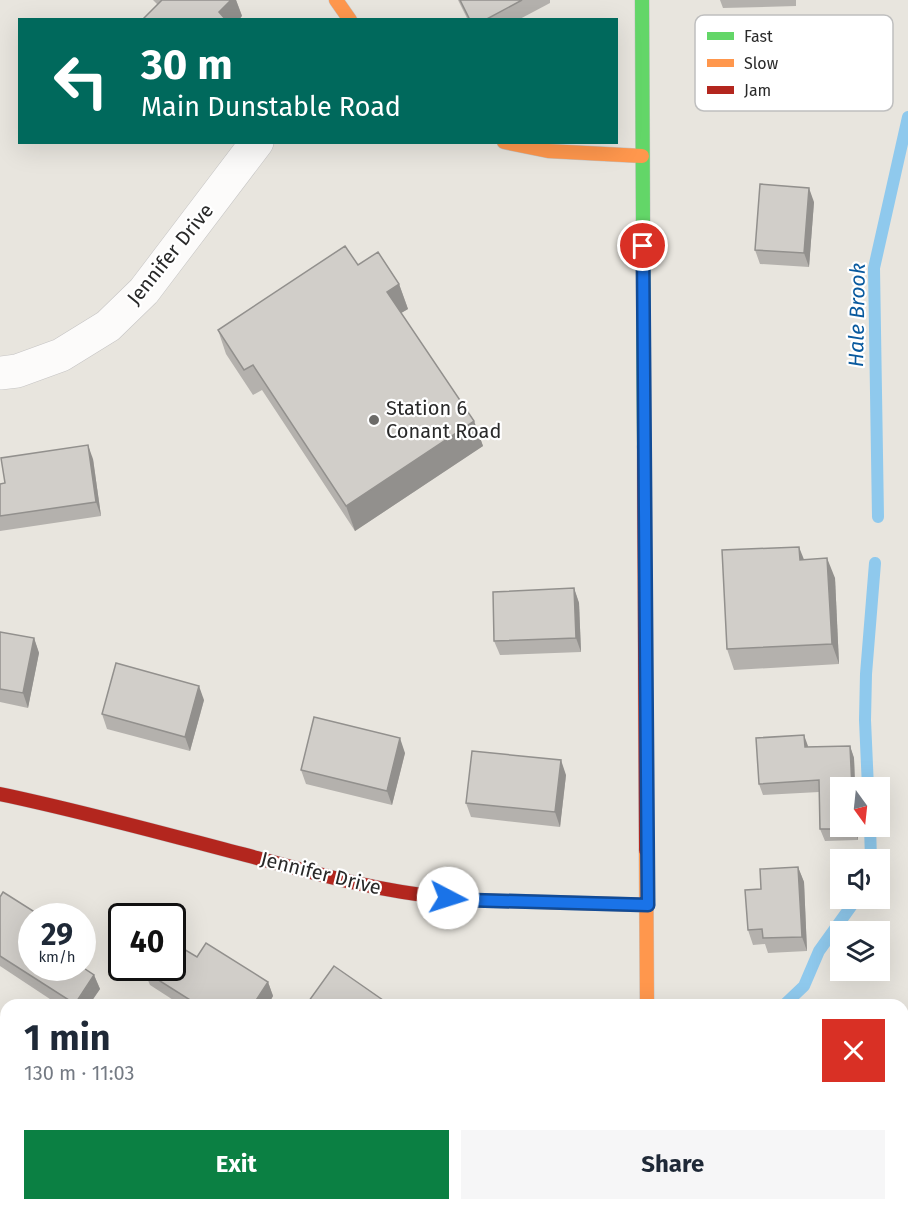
<!DOCTYPE html>
<meta charset="utf-8">
<style>
body{margin:0;font-family:"Fira Sans",sans-serif;background:#f6f6f7;color:#1f2937;height:100vh;display:flex;flex-direction:column;font-size:22px;white-space:nowrap}
*{box-sizing:border-box;margin:0}
p{font-size:20px;color:#747a83}
.icon{flex:none;width:33px;height:33px;fill:none;stroke:currentColor;stroke-width:2;stroke-linecap:round;stroke-linejoin:round}
.map{position:relative;flex:1;overflow:hidden}
.panel{position:absolute;left:0px;top:999px;width:909px;height:212px;display:flex;flex-direction:column;background:#fff;border-radius:18px 18px 0 0;box-shadow:0 6px 24px #0002}
.panel>*{flex:none}
.hud{position:absolute;left:18px;top:18px;width:600px;height:126px;border-radius:0px;box-shadow:0 6px 24px #0002;background:#00695c;color:#fff;overflow:hidden}
.needle{width:39px;rotate:165deg}
.controls{position:absolute;left:830px;top:777px;display:grid;gap:12px}
.controls a{display:grid;place-items:center;width:60px;height:60px;border-radius:0px;background:#fff;box-shadow:0 6px 24px #0002;font-size:30px}
.speed{position:absolute;left:18px;top:903px;display:flex;gap:12px;font-size:30px;font-weight:700;text-align:center}
.speed>*{display:grid;place-content:center;width:78px;height:78px;border-radius:50%;background:#fff;box-shadow:0 6px 24px #0002;line-height:1}
.speed small{font-size:15px;font-weight:400}
.speed .limit{border:3px solid #111;border-radius:9px;background:#fff;color:#111}
.pin{position:absolute;display:grid;place-items:center;width:51px;height:51px;color:#fff;margin:-26px;border:3px solid #fff;border-radius:50%;box-shadow:0 2px 6px #0007}
.me{position:absolute;width:66px;margin:-33px;rotate:95deg;stroke-linejoin:round;filter:drop-shadow(0 0 4px #0008)}
.turn{display:flex;align-items:center;gap:21px;height:126px;padding:0 24px;font-size:27px}
.turn .icon{width:78px;height:78px;stroke-width:2.5}
.turn b{display:block;font-size:42px;line-height:51px}
.round{display:grid;place-items:center;flex:none;width:63px;height:63px;border-radius:0px;background:#f6f6f7}
.overview{display:flex;align-items:center;justify-content:space-between;height:102px;padding:0 24px}
h1{font-size:36px;font-weight:700;line-height:45px}
.primary-button{display:flex;gap:12px;margin-top:auto;padding:12px 24px}
.primary-button a{flex:1;height:69px;border-radius:0px;background:#0b8043;color:#fff;font-size:24px;font-weight:700;line-height:69px;text-align:center}
.primary-button a+a{background:#f6f6f7;color:#1f2937}
.map>svg:first-child{display:block}
.lines{fill:none;stroke-linecap:round;stroke-linejoin:round}
.stream{stroke:#8fc9ed;stroke-width:12}
.street-casing{stroke:#c5c4c4;stroke-width:34}
.fast-casing{stroke:#c5c4c4;stroke-width:15}
.slow-casing{stroke:#c5c4c4;stroke-width:15}
.jam-casing{stroke:#c5c4c4;stroke-width:15}
.street{stroke:#fcfbfa;stroke-width:33}
.fast{stroke:#63d668;stroke-width:14}
.slow{stroke:#ff974d;stroke-width:14}
.jam{stroke:#b3261e;stroke-width:14}
.wall{fill:#b4b1ad}
.shaded-wall{fill:#92908d}
.building{fill:#d1cec9;stroke:#92908d;stroke-width:1.5}
.route-casing{stroke:#114b97;stroke-width:15}
.route{stroke:#1a73e8;stroke-width:10}
.poi-dot{fill:#6c6b68;stroke:#fff;stroke-width:2}
.labels{text-anchor:middle;stroke-width:4.5;stroke-linejoin:round;paint-order:stroke}
.street-label{font-size:20px;fill:#292929;stroke:#fff}
.poi-label{font-size:20px;fill:#292929;stroke:#fff;text-anchor:start}
.water-label{font-size:21px;font-style:italic;fill:#08599e;stroke:#fff}
.key{fill:#fff;stroke:#bfbfbf;stroke-width:1.5}
.key-label{font-size:16px;fill:#292929}
</style>
<div class="map">
<svg width="908" height="1210" viewBox="0 0 908 1210">
<rect width="100%" height="100%" fill="#e8e5de"/>
<g class="lines">
<g class="stream">
<path d="M 878,517 L 874,268 L 908,117"/>
<path d="M 868,788 L 865,720 L 866,674 L 875,563"/>
<path d="M 870,826 L 871,860"/>
<path d="M 784,1005 L 804,986 L 819,951 L 857,898"/>
<path d="M 746,1204 L 747,1210"/>
</g>
<defs>
<path id="street" d="M 0,373 L 17,371 L 61,355 L 108,326 L 144,291 L 257,142"/>
<path id="fast" d="M 642,0 L 644,447"/>
<g id="slow">
<path d="M 336,0 L 350,20"/>
<path d="M 504,142 L 548,151 L 642,156"/>
<path d="M 646,850 L 647,1005"/>
<path d="M 440,897 L 468,900 L 648,905"/>
</g>
<g id="jam">
<path d="M 644,447 L 646,850"/>
<path d="M 0,794 C 87,812 172,836 257,858 C 318,874 378,891 440,897"/>
<path d="M 646,1204 L 646,1210"/>
</g>
</defs>
<use href="#street" class="street-casing"/>
<use href="#fast" class="fast-casing"/>
<use href="#slow" class="slow-casing"/>
<use href="#jam" class="jam-casing"/>
<use href="#street" class="street"/>
<use href="#fast" class="fast"/>
<use href="#slow" class="slow"/>
<use href="#jam" class="jam"/>
</g>
<g class="wall">
<path d="M 153,0 L 236,0 L 242,16 L 157,4 Z"/>
<path d="M 458,0 L 550,0 L 550,3 L 518,20 L 468,20 Z"/>
<path d="M 720,0 L 796,0 L 796,6 L 723,8 Z"/>
<path d="M 814,202 L 809,267 L 760,264 L 755,250 Z"/>
<path d="M 358,265 L 399,284 L 408,309 L 401,313 L 474,421 L 483,446 L 355,531 L 262,390 L 253,395 L 226,354 L 218,330 Z"/>
<path d="M 93,459 L 101,516 L 0,531 L 0,484 Z"/>
<path d="M 804,560 L 835,578 L 839,664 L 734,670 L 727,649 Z"/>
<path d="M 574,588 L 579,603 L 581,652 L 500,655 L 494,641 Z"/>
<path d="M 0,632 L 34,638 L 39,653 L 28,708 L 0,702 Z"/>
<path d="M 204,700 L 190,751 L 107,729 L 102,714 Z"/>
<path d="M 850,746 L 854,758 L 858,840 L 825,841 L 820,829 L 819,792 L 763,795 L 759,784 L 808,747 Z"/>
<path d="M 405,753 L 392,805 L 306,784 L 301,770 Z"/>
<path d="M 566,775 L 560,827 L 471,817 L 466,803 Z"/>
<path d="M 798,867 L 804,882 L 807,951 L 768,953 L 765,944 L 753,945 L 748,930 L 761,889 Z"/>
<path d="M 0,897 L 32,968 L 94,975 L 100,989 L 89,1005 L 59,1005 L 0,966 Z"/>
<path d="M 197,957 L 268,982 L 273,996 L 268,1005 L 181,1005 L 150,985 L 144,971 Z"/>
</g>
<g class="shaded-wall">
<path d="M 231,0 L 236,0 L 242,16 L 239,20 L 222,20 L 219,12 Z"/>
<path d="M 809,188 L 814,202 L 809,267 L 804,253 Z"/>
<path d="M 399,284 L 408,309 L 396,316 L 387,292 Z"/>
<path d="M 474,421 L 483,446 L 355,531 L 346,506 Z"/>
<path d="M 88,445 L 93,459 L 101,516 L 96,502 Z"/>
<path d="M 799,547 L 807,567 L 800,560 Z"/>
<path d="M 827,558 L 835,578 L 839,664 L 832,644 Z"/>
<path d="M 574,588 L 579,603 L 581,652 L 576,638 Z"/>
<path d="M 34,638 L 39,653 L 28,708 L 23,693 Z"/>
<path d="M 199,686 L 204,700 L 190,751 L 185,737 Z"/>
<path d="M 804,735 L 808,746 L 809,759 L 805,747 Z"/>
<path d="M 400,738 L 405,753 L 392,805 L 387,791 Z"/>
<path d="M 850,746 L 854,758 L 855,788 L 852,788 Z"/>
<path d="M 561,760 L 566,775 L 560,827 L 555,812 Z"/>
<path d="M 854,826 L 857,826 L 858,840 L 854,829 Z"/>
<path d="M 798,867 L 804,882 L 807,951 L 802,937 Z"/>
<path d="M 94,975 L 100,989 L 89,1005 L 75,1005 Z"/>
<path d="M 268,982 L 273,996 L 268,1005 L 253,1005 Z"/>
<path d="M 505,1204 L 512,1204 L 511,1210 L 505,1210 Z"/>
</g>
<g class="building">
<path d="M 162,0 L 231,0 L 219,12 L 226,20 L 142,20 Z"/>
<path d="M 460,0 L 522,0 L 485,20 L 470,20 Z"/>
<path d="M 760,184 L 809,188 L 804,253 L 755,250 Z"/>
<path d="M 345,246 L 358,265 L 378,252 L 399,284 L 387,292 L 474,421 L 346,506 L 253,365 L 244,370 L 218,330 Z"/>
<path d="M 88,445 L 96,502 L 0,516 L 0,484 L 5,483 L 1,458 Z"/>
<path d="M 799,547 L 800,560 L 827,558 L 832,644 L 727,649 L 722,550 Z"/>
<path d="M 574,588 L 576,638 L 494,641 L 493,592 Z"/>
<path d="M 0,632 L 34,638 L 23,693 L 0,689 Z"/>
<path d="M 116,663 L 199,686 L 185,737 L 102,714 Z"/>
<path d="M 314,717 L 400,738 L 387,791 L 301,770 Z"/>
<path d="M 804,735 L 805,747 L 850,746 L 852,788 L 840,788 L 840,826 L 854,826 L 854,829 L 820,829 L 819,780 L 759,784 L 756,738 Z"/>
<path d="M 472,751 L 561,760 L 555,812 L 466,803 Z"/>
<path d="M 798,867 L 802,937 L 763,938 L 762,929 L 748,930 L 745,890 L 761,889 L 760,869 Z"/>
<path d="M 3,892 L 41,916 L 32,916 L 32,968 L 82,967 L 94,975 L 75,1004 L 0,956 L 0,897 Z"/>
<path d="M 172,942 L 197,957 L 206,943 L 268,982 L 253,1005 L 198,1005 L 144,971 L 146,968 L 172,968 Z"/>
<path d="M 334,966 L 390,1005 L 306,1005 Z"/>
<rect x="449" y="1204" width="56" height="6"/>
</g>
<g class="lines">
<defs>
<path id="route" d="M 448,898 L 468,900 L 648,905 L 643,246"/>
</defs>
<use href="#route" class="route-casing"/>
<use href="#route" class="route"/>
</g>
<circle class="poi-dot" cx="374" cy="420" r="6"/>
<g class="labels">
<g class="street-label">
<text transform="translate(170 254) rotate(-51)" y="7">Jennifer Drive</text>
<text transform="translate(321 873) rotate(14)" y="7">Jennifer Drive</text>
</g>
<g class="poi-label">
<text x="386" y="415">Station 6<tspan x="386" dy="23">Conant Road</tspan></text>
</g>
<g class="water-label">
<text transform="translate(857 315) rotate(-89)" y="7">Hale Brook</text>
</g>
</g>
<rect x="695" y="15" width="198" height="96" rx="9" class="key"/>
<rect x="707" y="32" width="27" height="8" fill="#63d668"/>
<rect x="707" y="59" width="27" height="8" fill="#ff974d"/>
<rect x="707" y="86" width="27" height="8" fill="#b3261e"/>
<g class="key-label">
<text x="744" y="42">Fast</text>
<text x="744" y="69">Slow</text>
<text x="744" y="96">Jam</text>
</g>
</svg>
<div class="controls">
<a><svg class="needle" viewBox="-14 -14 28 28"><path d="M0-13l5 13h-10z" fill="#e53935"/><path d="M0 13l5-13h-10z" fill="#747a83"/></svg></a>
<a><svg class="icon" aria-label="sound" viewBox="0 0 24 24"><path d="M4 9h4l5-4v14l-5-4H4zM17 9q2 3 0 6"/></svg></a>
<a><svg class="icon" aria-label="layers" viewBox="0 0 24 24"><path d="M12 4l9 5-9 5-9-5zM3 14l9 5 9-5"/></svg></a>
</div>
<div class="speed"><div>29<small>km/h</small></div><div class="limit">40</div></div>
<div class="pin" style="left:643px;top:246px;background:#d93025"><svg class="icon" aria-label="arrive" viewBox="0 0 24 24"><path d="M6 21V4h12l-3 4 3 4H6"/></svg></div>
<svg class="me" style="left:448px;top:898px" viewBox="-20 -20 40 40"><circle r="19" fill="#fff"/><path d="M0-13L10 11 0 6-10 11z" fill="#1a73e8"/></svg>
<div class="hud">
<div class="turn"><svg class="icon" aria-label="left" viewBox="0 0 24 24"><path d="M17 20v-9H6M10 6l-5 5 5 5"/></svg><div><b>30 m</b>Main Dunstable Road</div></div>
</div>
<section class="panel">
<div class="overview"><div><h1>1 min</h1><p>130 m · 11:03</p></div><a class="round" style="background:#d93025;color:#fff"><svg class="icon" aria-label="close" viewBox="0 0 24 24"><path d="M6 6l12 12M18 6L6 18"/></svg></a></div>
<div class="primary-button"><a>Exit</a><a>Share</a></div>
</section>
</div>
